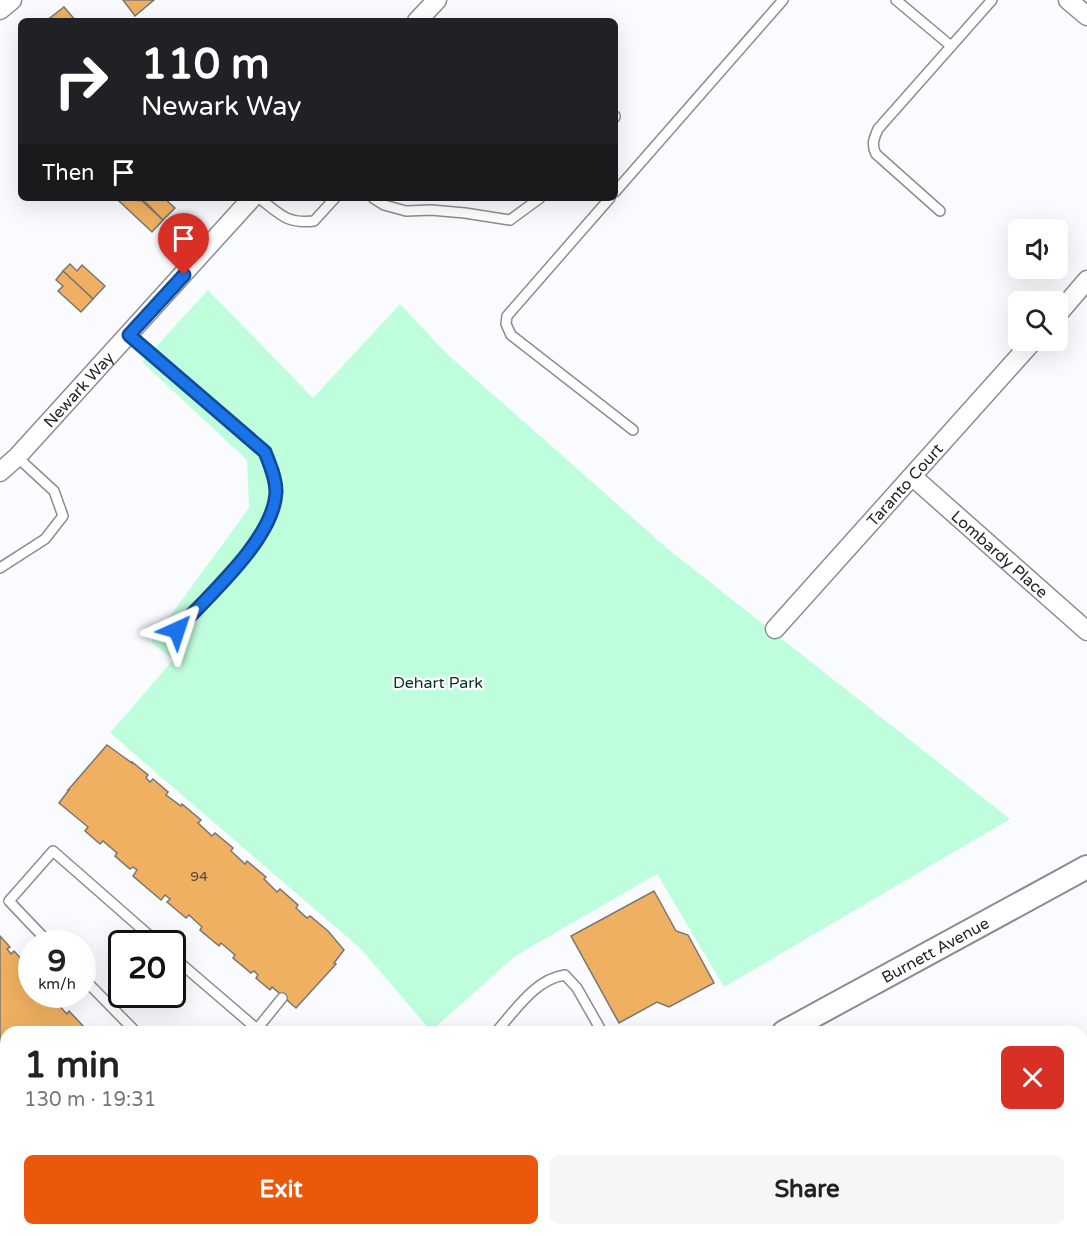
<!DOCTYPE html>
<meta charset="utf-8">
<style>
body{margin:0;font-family:"Varela Round",sans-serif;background:#f6f6f6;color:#222;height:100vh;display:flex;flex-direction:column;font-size:22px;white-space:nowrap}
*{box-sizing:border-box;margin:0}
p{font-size:20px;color:#767676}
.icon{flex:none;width:33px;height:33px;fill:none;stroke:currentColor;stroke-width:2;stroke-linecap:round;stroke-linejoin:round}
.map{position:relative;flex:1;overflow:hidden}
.side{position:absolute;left:0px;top:1026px;width:1088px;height:210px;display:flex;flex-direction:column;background:#fff;border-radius:18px 18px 0 0;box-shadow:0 6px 24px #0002}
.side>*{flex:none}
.banner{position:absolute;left:18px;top:18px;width:600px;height:183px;border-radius:9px;box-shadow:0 6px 24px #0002;background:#202124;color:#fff;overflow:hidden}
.tools{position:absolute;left:1008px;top:219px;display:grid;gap:12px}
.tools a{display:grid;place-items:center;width:60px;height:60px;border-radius:9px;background:#fff;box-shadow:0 6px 24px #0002;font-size:30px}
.speed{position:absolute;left:18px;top:930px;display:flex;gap:12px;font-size:30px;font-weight:700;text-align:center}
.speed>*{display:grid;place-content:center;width:78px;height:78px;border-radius:50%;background:#fff;box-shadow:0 6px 24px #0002;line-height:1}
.speed small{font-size:15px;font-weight:400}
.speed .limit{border:3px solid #111;border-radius:9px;background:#fff;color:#111}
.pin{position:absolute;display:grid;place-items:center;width:51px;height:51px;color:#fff;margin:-62px -26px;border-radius:50% 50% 50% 0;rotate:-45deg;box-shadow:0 0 6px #0007}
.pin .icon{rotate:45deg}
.me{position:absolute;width:66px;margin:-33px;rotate:42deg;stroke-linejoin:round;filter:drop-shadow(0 0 4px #0008)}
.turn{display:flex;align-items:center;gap:21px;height:126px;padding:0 24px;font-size:27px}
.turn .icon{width:78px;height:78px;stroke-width:2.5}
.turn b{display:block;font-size:42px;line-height:51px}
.then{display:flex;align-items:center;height:57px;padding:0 24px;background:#0003;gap:12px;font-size:22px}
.round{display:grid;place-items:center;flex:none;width:63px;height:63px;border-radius:9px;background:#f6f6f6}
.headline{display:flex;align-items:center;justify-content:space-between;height:102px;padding:0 24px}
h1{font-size:36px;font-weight:800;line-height:45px}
.primary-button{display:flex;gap:12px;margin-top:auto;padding:12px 24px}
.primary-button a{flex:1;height:69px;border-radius:9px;background:#ea580c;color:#fff;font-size:24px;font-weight:800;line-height:69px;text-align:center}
.primary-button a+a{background:#f6f6f6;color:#222}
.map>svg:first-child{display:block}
.green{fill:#bffedd}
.building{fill:#f0b061;stroke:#787572;stroke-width:1.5}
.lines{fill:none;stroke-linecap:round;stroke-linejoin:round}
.service-casing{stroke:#8c8d91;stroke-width:12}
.minor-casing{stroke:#8c8d91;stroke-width:21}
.tertiary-casing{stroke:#8c8d91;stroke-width:26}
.service{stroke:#fff;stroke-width:9}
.minor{stroke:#fff;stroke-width:18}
.tertiary{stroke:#fff;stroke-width:22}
.route-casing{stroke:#114b97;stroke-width:15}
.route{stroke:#1a73e8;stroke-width:10}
.labels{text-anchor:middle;stroke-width:4.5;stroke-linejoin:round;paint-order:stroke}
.number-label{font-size:14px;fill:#584836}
.street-label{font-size:16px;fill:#252627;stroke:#fff}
.park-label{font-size:16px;fill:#053522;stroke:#fff}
</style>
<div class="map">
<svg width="1087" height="1236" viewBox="0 0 1087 1236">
<rect width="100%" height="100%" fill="#fafbff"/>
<path class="green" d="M 208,290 L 313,398 L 400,304 L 446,353 L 668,549 L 1010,819 L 724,987 L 657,874 L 515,956 L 431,1031 L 361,949 L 110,733 L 173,660 L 151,642 L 249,508 L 247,460 L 142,362 Z"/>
<g class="building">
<path d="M 123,0 L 154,0 L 135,16 Z"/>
<path d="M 64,7 L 76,21 L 46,21 Z"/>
<path d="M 122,198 L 136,198 L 139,201 L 140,199 L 163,220 L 152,232 L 119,201 Z"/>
<path d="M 141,198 L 164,198 L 175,208 L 163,220 Z"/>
<path d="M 70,264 L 77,271 L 82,265 L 105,286 L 93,299 L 63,271 Z"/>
<path d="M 63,271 L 93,299 L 81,312 L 58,291 L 63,286 L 56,280 Z"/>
<path d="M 107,745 L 132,763 L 132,762 L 148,775 L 146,778 L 150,782 L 153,779 L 168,792 L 166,795 L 181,806 L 182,804 L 201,820 L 198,823 L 212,836 L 215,833 L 233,848 L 231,851 L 245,864 L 247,861 L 266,877 L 264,879 L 277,892 L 280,889 L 298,905 L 296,908 L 307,918 L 310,916 L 328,931 L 344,950 L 334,963 L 336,964 L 296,1008 L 272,987 L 270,990 L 256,978 L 258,975 L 254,971 L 251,973 L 233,958 L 235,955 L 221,943 L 219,946 L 200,930 L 202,927 L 189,915 L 186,918 L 167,902 L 170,899 L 165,895 L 161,900 L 133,876 L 137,870 L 133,867 L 130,869 L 115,856 L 117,853 L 103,841 L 100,844 L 85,831 L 88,827 L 59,803 L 69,790 L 68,790 Z"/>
<path d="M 654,891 L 676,931 L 688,935 L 714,983 L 669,1007 L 657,1002 L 619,1023 L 571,936 Z"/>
<path d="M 0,936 L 10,947 L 7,949 L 11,954 L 14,951 L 28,966 L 25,969 L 32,975 L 32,994 L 54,994 L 57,998 L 54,1000 L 67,1014 L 69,1011 L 86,1029 L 84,1032 L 6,1032 L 6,1069 L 0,1063 Z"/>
</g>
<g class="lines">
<defs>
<g id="service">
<path d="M 896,0 L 951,46"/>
<path d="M 615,117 L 615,116"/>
<path d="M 615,192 L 783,0"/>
<path d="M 259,198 C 280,214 286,224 314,221 L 335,198"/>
<path d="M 373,198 L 384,205 L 406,211 L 431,210 L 465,213 L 510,220 L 540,198"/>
<path d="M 610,198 L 507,316 L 506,324 L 511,335 L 633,430"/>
<path d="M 940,211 L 876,154 C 871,145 874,138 878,129 L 992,0"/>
<path d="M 129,335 L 265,452 L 273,470 L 276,492 L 269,522 L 256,543 L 177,630"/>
<path d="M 0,568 L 45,539 L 63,516 L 54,491 L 17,457"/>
<path d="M 50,944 L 9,901 L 53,851 L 159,944"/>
<path d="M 172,956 L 257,1029 L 254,1032"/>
<path d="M 82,977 L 136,1032"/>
<path d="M 259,1032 L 257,1029 L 282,998"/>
<path d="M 496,1032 C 515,1011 535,979 565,975 L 577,988 L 602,1032"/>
<path d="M 0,1128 L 6,1134"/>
<path d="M 0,1228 L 8,1236"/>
<path d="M 97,1230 L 102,1234"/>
<path d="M 335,1230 L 340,1236"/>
</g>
<g id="minor">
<path d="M 1068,0 L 1087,16"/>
<path d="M 0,10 L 12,0"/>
<path d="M 417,21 L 437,0"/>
<path d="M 1058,314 L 1087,280"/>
<path id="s1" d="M 0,472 L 17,457 L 252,198"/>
<path id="s2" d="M 913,477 L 1087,631"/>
<path id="s3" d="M 775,629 L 1034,340"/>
<path d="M 1082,1145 L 1087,1144"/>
<path d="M 497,1236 L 497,1230"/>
</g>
<g id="tertiary">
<path id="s4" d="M 784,1032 L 1087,867"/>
<path d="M 416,1236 L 427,1230"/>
</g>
</defs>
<use href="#service" class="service-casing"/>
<use href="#minor" class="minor-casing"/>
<use href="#tertiary" class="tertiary-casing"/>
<use href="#service" class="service"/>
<use href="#minor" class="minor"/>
<use href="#tertiary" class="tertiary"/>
</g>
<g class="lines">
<defs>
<path id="route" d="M 177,630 C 208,596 274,539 276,492 C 276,478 270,465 265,452 L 129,335 L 184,275"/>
</defs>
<use href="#route" class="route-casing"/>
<use href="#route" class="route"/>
</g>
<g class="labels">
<g class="number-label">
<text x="199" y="881">94</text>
</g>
<g class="street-label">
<text dy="6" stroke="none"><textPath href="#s1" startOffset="114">Newark Way</textPath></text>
<text dy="6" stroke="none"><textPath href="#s3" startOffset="194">Taranto Court</textPath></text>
<text dy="6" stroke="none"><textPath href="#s2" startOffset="116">Lombardy Place</textPath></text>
<text dy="6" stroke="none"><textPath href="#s4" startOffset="172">Burnett Avenue</textPath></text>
</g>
<g class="park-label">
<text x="438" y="688">Dehart Park</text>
</g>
</g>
</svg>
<div class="tools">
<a><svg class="icon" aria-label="sound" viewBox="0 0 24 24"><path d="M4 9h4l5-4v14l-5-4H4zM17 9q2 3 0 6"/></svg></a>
<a><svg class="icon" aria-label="search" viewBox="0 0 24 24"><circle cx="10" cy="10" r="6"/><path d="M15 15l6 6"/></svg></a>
</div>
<div class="speed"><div>9<small>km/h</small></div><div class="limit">20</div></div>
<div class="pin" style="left:184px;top:275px;background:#d93025"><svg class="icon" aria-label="arrive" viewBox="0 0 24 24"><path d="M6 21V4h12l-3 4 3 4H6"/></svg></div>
<svg class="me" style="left:177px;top:630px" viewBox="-20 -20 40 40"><path d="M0-17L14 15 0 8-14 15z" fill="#1a73e8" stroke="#fff" stroke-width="4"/></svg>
<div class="banner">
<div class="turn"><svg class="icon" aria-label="right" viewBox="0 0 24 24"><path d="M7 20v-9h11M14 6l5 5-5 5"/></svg><div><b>110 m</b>Newark Way</div></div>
<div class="then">Then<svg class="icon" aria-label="arrive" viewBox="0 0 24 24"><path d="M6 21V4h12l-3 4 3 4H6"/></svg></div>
</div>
<section class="side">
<div class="headline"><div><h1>1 min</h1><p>130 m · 19:31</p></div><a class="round" style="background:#d93025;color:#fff"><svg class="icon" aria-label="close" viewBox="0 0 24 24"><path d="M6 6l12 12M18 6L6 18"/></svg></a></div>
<div class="primary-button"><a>Exit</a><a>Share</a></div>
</section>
</div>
